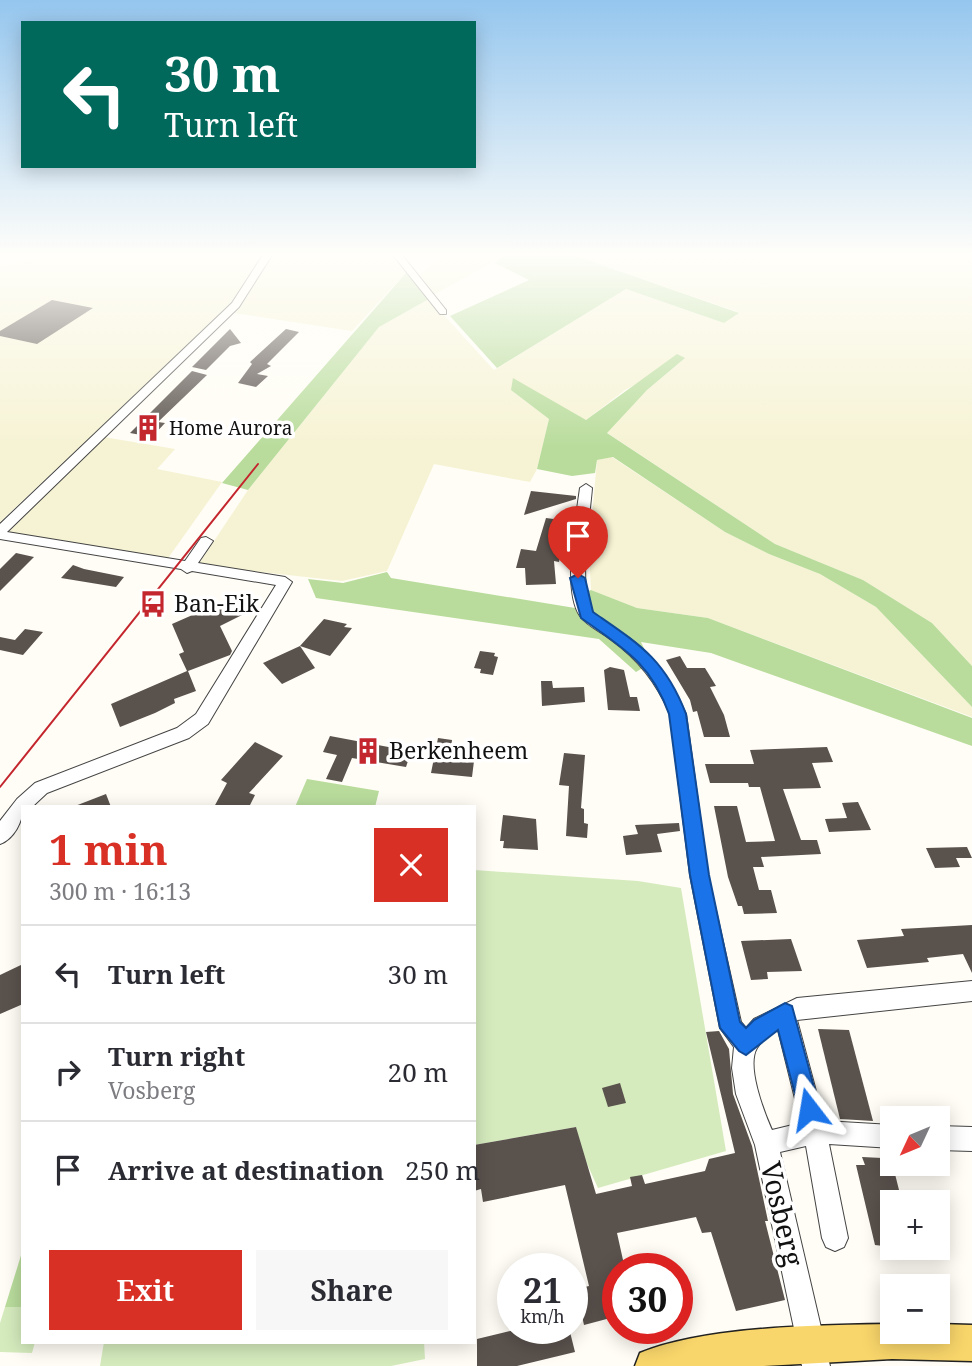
<!DOCTYPE html>
<meta charset="utf-8">
<style>
body{margin:0;font-family:"Noto Serif",serif;background:#f7f7f7;color:#2b2b33;height:100vh;display:flex;flex-direction:column;font-size:26px;white-space:nowrap}
*{box-sizing:border-box;margin:0}
p{font-size:23px;color:#7c7c81}
.icon{flex:none;width:38px;height:38px;fill:none;stroke:currentColor;stroke-width:2;stroke-linecap:round;stroke-linejoin:round}
.map{position:relative;flex:1;overflow:hidden}
.side{position:absolute;left:21px;top:805px;width:455px;height:539px;display:flex;flex-direction:column;background:#fff;border-radius:0px;box-shadow:0 4px 18px #0003}
.side>*{flex:none}
.guide{position:absolute;left:21px;top:21px;width:455px;height:147px;border-radius:0px;box-shadow:0 4px 18px #0003;background:#00695c;color:#fff;overflow:hidden}
.needle{width:46px;rotate:226deg}
.controls{position:absolute;left:880px;top:1106px;display:grid;gap:14px}
.controls a{display:grid;place-items:center;width:70px;height:70px;border-radius:0px;background:#fff;box-shadow:0 4px 18px #0003;font-size:35px}
.speed{position:absolute;left:497px;top:1253px;display:flex;gap:14px;font-size:35px;font-weight:700;text-align:center}
.speed>*{display:grid;place-content:center;width:91px;height:91px;border-radius:50%;background:#fff;box-shadow:0 4px 18px #0003;line-height:1}
.speed small{font-size:18px;font-weight:400}
.speed .limit{border:10px solid #d22;background:#fff;color:#111}
.pin{position:absolute;display:grid;place-items:center;width:60px;height:60px;color:#fff;margin:-72px -30px;border-radius:50% 50% 50% 0;rotate:-45deg;box-shadow:0 0 7px #0007}
.pin .icon{rotate:45deg}
.me{position:absolute;width:77px;margin:-38px;rotate:346deg;stroke-linejoin:round;filter:drop-shadow(0 0 5px #0008)}
.turn{display:flex;align-items:center;gap:24px;height:147px;padding:0 28px;font-size:32px}
.turn .icon{width:91px;height:91px;stroke-width:2.5}
.turn b{display:block;font-size:49px;line-height:60px}
.round{display:grid;place-items:center;flex:none;width:74px;height:74px;border-radius:0px;background:#f7f7f7}
.head{display:flex;align-items:center;justify-content:space-between;height:119px;padding:0 28px}
h1{font-size:42px;font-weight:700;line-height:52px;color:#d93025}
.button{display:flex;gap:14px;margin-top:auto;padding:14px 28px}
.button a{flex:1;height:80px;border-radius:0px;background:#d93025;color:#fff;font-size:28px;font-weight:700;line-height:80px;text-align:center}
.button a+a{background:#f7f7f7;color:#2b2b33}
ul{padding:0;list-style:none}
li{display:flex;align-items:center;gap:21px;height:98px;padding:0 28px;border-top:2px solid #e1e1e2}
li div{flex:1}
li b{display:block;font-size:26px}
li em{font-style:normal}
.map>svg:first-child{display:block}
.farmland{fill:#f6f3d4}
.green{fill:#d5ebbd}
.forest{fill:#b9dc9c}
.building{fill:#5a524d}
.lines{fill:none;stroke-linecap:round;stroke-linejoin:round}
.minor-casing{stroke:#444;stroke-width:2}
.major-casing{stroke:#222;stroke-width:3}
.minor{fill:#fff;fill-rule:evenodd}
.major{fill:#f9d66b;fill-rule:evenodd}
.tram{stroke:#c4262e;stroke-width:2}
.route{fill:#1a73e8;stroke:#114b97;stroke-width:2}
.labels{text-anchor:middle;stroke-width:7;stroke-linejoin:round;paint-order:stroke}
.far-poi-label{font-size:19px;fill:#111;stroke:#fff;text-anchor:start}
.poi-label{font-size:23px;fill:#111;stroke:#fff;text-anchor:start}
.near-street-label{font-size:28px;fill:#111;stroke:#fff}
</style>
<div class="map">
<svg width="972" height="1366" viewBox="0 0 972 1366">
<rect width="100%" height="100%" fill="#fffdf5"/>
<g class="farmland">
<path d="M 44,255 L 263,255 L 231,305 L 0,522 L 0,267 Z"/>
<path d="M 272,255 L 393,255 L 406,273 L 352,331 L 234,313 Z"/>
<path d="M 442,255 L 505,255 L 432,296 L 418,277 Z"/>
<path d="M 573,255 L 972,255 L 972,666 L 932,623 L 863,580 L 775,544 L 606,432 L 647,390 L 685,358 L 625,390 L 586,420 L 511,390 L 549,419 L 537,469 L 530,482 L 434,464 L 387,571 L 342,581 L 198,565 L 248,490 L 379,327 L 429,299 L 494,370 L 626,289 L 724,323 L 738,312 Z"/>
<path d="M 104,437 L 175,449 L 157,469 L 222,482 L 166,561 L 8,532 Z"/>
<path d="M 612,457 L 725,532 L 769,554 L 820,574 L 876,607 L 972,707 L 972,717 L 708,618 L 637,608 L 591,590 L 589,550 L 597,460 Z"/>
</g>
<g class="green">
<path d="M 474,870 L 638,881 L 681,888 L 726,1151 L 598,1188 L 583,1155 L 576,1127 L 474,1145 Z"/>
<path d="M 5,1307 L 23,1307 L 23,1342 L 35,1342 L 32,1353 L 0,1352 L 0,1323 Z"/>
<path d="M 104,1342 L 424,1342 L 425,1359 L 391,1366 L 100,1366 Z"/>
</g>
<g class="forest">
<path d="M 505,255 L 573,255 L 739,313 L 724,323 L 626,289 L 497,368 L 450,316 L 529,280 L 495,263 Z"/>
<path d="M 406,273 L 429,299 L 379,327 L 248,490 L 222,483 Z"/>
<path d="M 677,354 L 685,358 L 647,390 L 607,433 L 775,544 L 863,580 L 932,623 L 972,666 L 972,707 L 876,607 L 820,574 L 769,554 L 725,532 L 613,457 L 597,460 L 595,473 L 572,476 L 537,469 L 549,419 L 511,390 L 513,378 L 586,420 Z"/>
<path d="M 387,572 L 391,578 L 575,608 L 580,594 L 591,590 L 637,608 L 708,618 L 972,718 L 972,746 L 711,653 L 641,642 L 651,663 L 636,672 L 599,639 L 316,598 L 308,579 L 343,583 Z"/>
<path d="M 307,779 L 379,791 L 375,807 L 295,807 Z"/>
<path d="M 23,1249 L 23,1307 L 5,1307 Z"/>
</g>
<g class="building">
<path d="M 52,300 L 93,308 L 37,344 L 0,336 L 0,331 Z"/>
<path d="M 230,329 L 241,343 L 230,346 L 206,370 L 192,367 Z"/>
<path d="M 286,329 L 299,332 L 267,364 L 271,366 L 257,374 L 268,376 L 256,387 L 238,383 L 252,364 L 250,362 Z"/>
<path d="M 192,371 L 207,375 L 158,422 L 165,423 L 152,437 L 130,433 Z"/>
<path d="M 531,491 L 576,496 L 576,499 L 524,515 Z"/>
<path d="M 546,518 L 561,520 L 554,546 L 562,547 L 559,562 L 554,561 L 556,584 L 526,585 L 525,568 L 516,568 L 521,549 L 536,551 Z"/>
<path d="M 16,553 L 34,557 L 0,591 L 0,569 Z"/>
<path d="M 73,565 L 84,569 L 124,577 L 116,587 L 61,578 Z"/>
<path d="M 238,595 L 248,612 L 220,626 L 232,651 L 230,655 L 188,671 L 196,691 L 174,699 L 175,703 L 155,713 L 120,727 L 111,704 L 187,671 L 179,654 L 184,652 L 172,624 Z"/>
<path d="M 324,619 L 347,624 L 344,627 L 352,628 L 330,656 L 300,646 Z"/>
<path d="M 25,629 L 43,632 L 23,655 L 0,650 L 0,637 L 15,640 Z"/>
<path d="M 300,646 L 315,668 L 282,684 L 263,663 Z"/>
<path d="M 480,651 L 495,653 L 494,656 L 498,657 L 493,675 L 480,673 L 481,669 L 474,668 Z"/>
<path d="M 680,656 L 687,668 L 705,668 L 716,686 L 710,687 L 724,715 L 730,737 L 704,737 L 697,711 L 693,712 L 690,700 L 666,660 Z"/>
<path d="M 610,667 L 624,670 L 630,697 L 637,697 L 640,711 L 608,710 L 604,670 Z"/>
<path d="M 541,681 L 552,681 L 553,688 L 584,687 L 585,702 L 542,706 Z"/>
<path d="M 330,736 L 399,749 L 412,749 L 406,767 L 352,758 L 342,782 L 326,779 L 337,755 L 323,752 Z"/>
<path d="M 438,738 L 452,740 L 450,758 L 474,761 L 472,777 L 431,773 Z"/>
<path d="M 255,742 L 283,756 L 249,793 L 255,795 L 249,807 L 214,807 L 227,783 L 221,780 Z"/>
<path d="M 827,747 L 833,762 L 812,763 L 821,788 L 783,789 L 801,840 L 817,840 L 821,854 L 761,857 L 764,867 L 753,867 L 759,890 L 771,890 L 777,913 L 744,914 L 742,906 L 738,906 L 728,877 L 714,806 L 737,806 L 746,842 L 775,841 L 760,787 L 749,787 L 748,783 L 710,783 L 705,764 L 754,764 L 750,750 Z"/>
<path d="M 564,753 L 585,755 L 581,808 L 584,809 L 584,823 L 588,824 L 587,838 L 566,836 L 569,786 L 559,785 Z"/>
<path d="M 106,794 L 111,807 L 75,807 L 75,806 Z"/>
<path d="M 858,802 L 871,830 L 829,832 L 825,819 L 847,818 L 842,803 Z"/>
<path d="M 503,815 L 536,819 L 538,850 L 503,848 L 504,841 L 500,841 Z"/>
<path d="M 679,823 L 680,831 L 657,834 L 662,852 L 626,855 L 623,836 L 638,834 L 635,825 Z"/>
<path d="M 967,847 L 972,858 L 956,858 L 960,867 L 935,868 L 926,848 Z"/>
<path d="M 972,925 L 972,973 L 963,954 L 927,958 L 929,962 L 867,968 L 857,940 L 904,936 L 901,929 Z"/>
<path d="M 791,939 L 802,971 L 767,972 L 768,979 L 751,980 L 741,941 Z"/>
<path d="M 23,964 L 23,1004 L 0,1014 L 0,975 Z"/>
<path d="M 818,1029 L 849,1030 L 873,1121 L 840,1119 Z"/>
<path d="M 719,1031 L 729,1049 L 733,1094 L 752,1146 L 768,1221 L 765,1221 L 785,1300 L 736,1311 L 711,1232 L 702,1233 L 696,1217 L 617,1233 L 625,1269 L 618,1269 L 618,1316 L 584,1325 L 576,1289 L 589,1286 L 565,1185 L 483,1202 L 481,1189 L 474,1191 L 474,1145 L 576,1127 L 596,1194 L 632,1186 L 630,1177 L 642,1175 L 645,1184 L 705,1171 L 709,1159 L 735,1153 L 706,1032 Z"/>
<path d="M 620,1083 L 626,1103 L 608,1107 L 602,1088 Z"/>
<path d="M 862,1157 L 882,1158 L 884,1165 L 893,1166 L 902,1202 L 892,1202 L 892,1247 L 875,1245 L 856,1165 L 865,1165 Z"/>
<path d="M 523,1328 L 569,1328 L 575,1352 L 517,1366 L 477,1366 L 477,1339 Z"/>
</g>
<g class="lines">
<defs>
<g id="minor">
<path d="M 263,255 L 272,255 L 239,307 L 7,532 L 185,561 L 201,538 L 206,537 L 213,541 L 198,563 L 285,577 L 292,582 L 208,724 L 189,738 L 47,793 L 32,807 L 23,807 C 23,821 14,839 0,844 L 0,821 L 17,799 L 35,783 L 177,728 L 196,714 L 276,585 L 192,571 L 187,573 L 181,569 L 0,539 L 0,524 L 232,303 Z"/>
<path d="M 393,255 L 402,255 L 446,310 L 446,314 L 440,314 Z"/>
<path d="M 586,484 L 592,488 C 590,516 577,589 593,612 C 600,622 618,630 628,637 C 656,657 672,683 686,714 L 708,875 L 741,1022 L 746,1028 L 754,1019 L 797,998 L 972,981 L 972,1001 L 797,1020 L 824,1121 L 892,1125 L 892,1148 L 829,1144 L 848,1238 L 844,1247 L 835,1251 L 826,1247 L 822,1238 L 806,1146 L 780,1152 L 830,1366 L 802,1366 L 755,1145 L 736,1094 L 732,1068 L 734,1047 L 720,1028 L 690,875 L 670,714 C 656,682 639,660 610,639 C 601,632 586,625 580,616 C 562,590 576,519 580,488 ZM 778,1030 L 801,1123 L 772,1130 C 764,1112 746,1066 757,1048 C 762,1040 770,1034 778,1030 Z"/>
<path d="M 938,1126 L 972,1127 L 972,1151 L 938,1150 Z"/>
</g>
<path id="major" d="M 892,1324 L 892,1332 L 938,1332 L 938,1324 L 972,1325 L 972,1361 L 892,1359 L 764,1366 L 635,1366 L 640,1353 C 705,1326 821,1325 892,1324 Z"/>
</defs>
<use href="#minor" class="minor-casing"/>
<use href="#major" class="major-casing"/>
<use href="#minor" class="minor"/>
<use href="#major" class="major"/>
<path class="tram" d="M 0,787 L 258,464"/>
</g>
<linearGradient id="sky" x2="0" y2="1"><stop stop-color="#95c6ee"/><stop offset="0.57" stop-color="#fffefa"/><stop offset="1" stop-color="#fffefa" stop-opacity="0"/></linearGradient>
<rect width="972" height="447" fill="url(#sky)"/>
<path class="route" d="M 578,574 L 585,578 L 593,612 C 639,644 665,659 686,714 L 709,875 L 740,1022 L 746,1028 L 754,1020 L 785,1003 L 792,1006 L 820,1109 L 817,1117 L 809,1120 L 801,1117 L 778,1030 L 746,1055 L 739,1051 L 720,1028 L 690,875 L 669,714 C 651,663 623,648 581,618 L 570,578 Z"/>
<defs>
<symbol id="building-bare" viewBox="-9 -9 18 18"><path d="M-4-6H4V6H1V3H-1V6H-4ZM-2.5-4.3h1.7v1.8h-1.7ZM.8-4.3h1.7v1.8H.8ZM-2.5-1h1.7V.8h-1.7ZM.8-1h1.7V.8H.8Z" fill="#c4262e" stroke="#fff" stroke-width="2.5" paint-order="stroke"/></symbol>
<symbol id="bus-bare" viewBox="-9 -9 18 18"><path d="M-5-6H5V4H4V6H2V4H-2V6H-4V4H-5ZM-3.5-4V0h7V-4ZM-3.5 1.2v1.5H-2V1.2ZM2 1.2v1.5H3.5V1.2Z" fill="#c4262e" stroke="#fff" stroke-width="2.5" paint-order="stroke"/></symbol>
</defs>
<g fill-rule="evenodd">
<use href="#building-bare" x="129" y="409" width="38" height="38"/>
<use href="#bus-bare" x="134" y="585" width="38" height="38"/>
<use href="#building-bare" x="349" y="732" width="38" height="38"/>
</g>
<g class="labels">
<g class="far-poi-label">
<text x="169" y="435">Home Aurora</text>
</g>
<g class="poi-label">
<text x="174" y="612">Ban-Eik</text>
<text x="389" y="759">Berkenheem</text>
</g>
<g class="near-street-label">
<text transform="translate(782 1214) rotate(77)" y="10">Vosberg</text>
</g>
</g>
</svg>
<div class="controls">
<a><svg class="needle" viewBox="-14 -14 28 28"><path d="M0-13l5 13h-10z" fill="#e53935"/><path d="M0 13l5-13h-10z" fill="#7c7c81"/></svg></a>
<a>+</a>
<a>−</a>
</div>
<div class="speed"><div>21<small>km/h</small></div><div class="limit">30</div></div>
<div class="pin" style="left:578px;top:578px;background:#d93025"><svg class="icon" aria-label="arrive" viewBox="0 0 24 24"><path d="M6 21V4h12l-3 4 3 4H6"/></svg></div>
<svg class="me" style="left:809px;top:1109px" viewBox="-20 -20 40 40"><path d="M0-17L14 15 0 8-14 15z" fill="#1a73e8" stroke="#fff" stroke-width="4"/></svg>
<div class="guide">
<div class="turn"><svg class="icon" aria-label="left" viewBox="0 0 24 24"><path d="M17 20v-9H6M10 6l-5 5 5 5"/></svg><div><b>30 m</b>Turn left</div></div>
</div>
<section class="side">
<div class="head"><div><h1>1 min</h1><p>300 m · 16:13</p></div><a class="round" style="background:#d93025;color:#fff"><svg class="icon" aria-label="close" viewBox="0 0 24 24"><path d="M6 6l12 12M18 6L6 18"/></svg></a></div>
<ul>
<li><svg class="icon" aria-label="left" viewBox="0 0 24 24"><path d="M17 20v-9H6M10 6l-5 5 5 5"/></svg><div><b>Turn left</b></div><em>30 m</em></li>
<li><svg class="icon" aria-label="right" viewBox="0 0 24 24"><path d="M7 20v-9h11M14 6l5 5-5 5"/></svg><div><b>Turn right</b><p>Vosberg</p></div><em>20 m</em></li>
<li><svg class="icon" aria-label="arrive" viewBox="0 0 24 24"><path d="M6 21V4h12l-3 4 3 4H6"/></svg><div><b>Arrive at destination</b></div><em>250 m</em></li>
</ul>
<div class="button"><a>Exit</a><a>Share</a></div>
</section>
</div>
